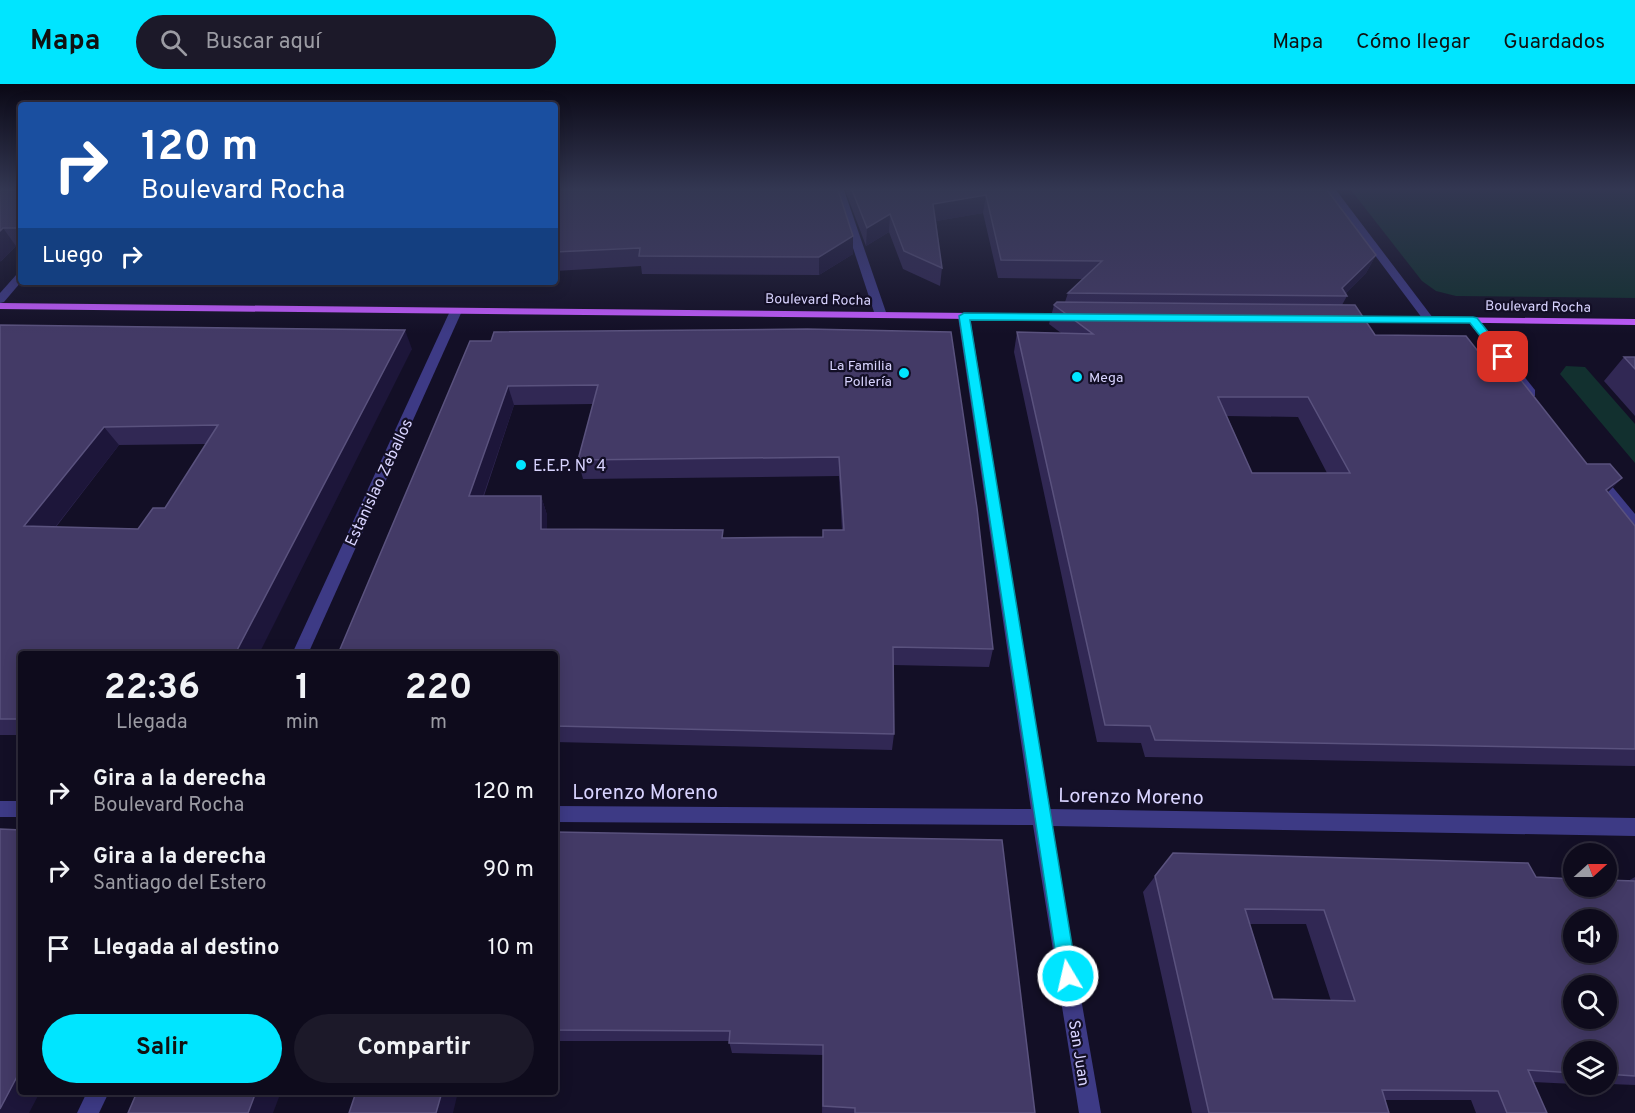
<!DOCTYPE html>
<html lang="es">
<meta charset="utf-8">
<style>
body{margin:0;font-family:Overpass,sans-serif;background:#1c1929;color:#f1f3f6;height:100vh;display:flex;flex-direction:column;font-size:22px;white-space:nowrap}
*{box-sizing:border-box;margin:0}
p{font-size:20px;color:#9b9ba3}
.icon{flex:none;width:33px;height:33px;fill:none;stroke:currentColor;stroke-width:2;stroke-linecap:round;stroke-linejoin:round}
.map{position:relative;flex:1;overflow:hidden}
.details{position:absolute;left:18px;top:567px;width:540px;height:444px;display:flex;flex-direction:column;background:#0e0b1c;border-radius:6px;box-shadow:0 3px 15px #0003,0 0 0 2px #2e2b3b}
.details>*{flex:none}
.banner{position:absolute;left:18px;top:18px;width:540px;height:183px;border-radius:6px;box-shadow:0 3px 15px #0003,0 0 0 2px #2e2b3b;background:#1a4fa0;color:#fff;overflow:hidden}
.needle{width:39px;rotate:69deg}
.fabs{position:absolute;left:1563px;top:759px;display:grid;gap:12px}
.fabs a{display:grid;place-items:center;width:54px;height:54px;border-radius:50%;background:#0e0b1c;box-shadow:0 3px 15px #0003,0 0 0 2px #2e2b3b;font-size:30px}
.pin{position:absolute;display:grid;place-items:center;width:51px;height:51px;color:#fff;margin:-26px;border-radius:12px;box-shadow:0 3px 9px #0006}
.me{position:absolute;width:66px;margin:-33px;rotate:351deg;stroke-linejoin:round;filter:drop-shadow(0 0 4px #0008)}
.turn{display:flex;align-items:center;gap:21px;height:126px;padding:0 24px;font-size:27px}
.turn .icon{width:78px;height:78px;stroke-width:2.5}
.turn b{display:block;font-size:42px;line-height:51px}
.then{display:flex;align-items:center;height:57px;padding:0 24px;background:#0003;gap:12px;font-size:22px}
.eta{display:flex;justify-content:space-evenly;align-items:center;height:102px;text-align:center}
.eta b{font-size:36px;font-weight:700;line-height:42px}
.primary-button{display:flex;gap:12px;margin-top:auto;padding:12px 24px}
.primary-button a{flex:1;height:69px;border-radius:36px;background:#00e5ff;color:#111;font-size:24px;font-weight:700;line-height:69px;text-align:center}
.primary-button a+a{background:#1c1929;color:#f1f3f6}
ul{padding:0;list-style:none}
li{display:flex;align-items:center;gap:18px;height:78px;padding:0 24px}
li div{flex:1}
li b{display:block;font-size:22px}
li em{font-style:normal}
header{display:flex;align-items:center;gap:36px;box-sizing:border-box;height:84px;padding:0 30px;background:#00e5ff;color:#111}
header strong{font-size:28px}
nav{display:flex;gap:33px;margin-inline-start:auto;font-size:21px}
.search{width:420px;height:54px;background:#1c1929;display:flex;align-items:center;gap:15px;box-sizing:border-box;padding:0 21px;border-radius:33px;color:#9b9ba3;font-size:22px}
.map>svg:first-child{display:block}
.green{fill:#12302f}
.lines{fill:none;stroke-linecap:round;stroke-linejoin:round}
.minor{fill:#3d3a85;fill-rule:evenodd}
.major{fill:#c25bff;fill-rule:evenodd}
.wall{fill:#312854;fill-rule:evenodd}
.shaded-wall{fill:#1d163a}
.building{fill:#433a66;stroke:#5a527e;stroke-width:1.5;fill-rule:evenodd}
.route{fill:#00e5ff;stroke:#0095a6;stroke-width:1.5}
.poi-dot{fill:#00e5ff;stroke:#130f26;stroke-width:2}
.labels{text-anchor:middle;stroke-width:4.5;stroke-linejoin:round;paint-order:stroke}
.far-street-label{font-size:14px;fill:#d9d4ff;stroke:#130f26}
.far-poi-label{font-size:14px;fill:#d9d4ff;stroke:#130f26;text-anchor:end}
.poi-label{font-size:16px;fill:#d9d4ff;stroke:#130f26;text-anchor:start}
.street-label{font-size:16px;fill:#d9d4ff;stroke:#130f26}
.near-street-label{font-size:20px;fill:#d9d4ff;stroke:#130f26}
</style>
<header>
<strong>Mapa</strong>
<div class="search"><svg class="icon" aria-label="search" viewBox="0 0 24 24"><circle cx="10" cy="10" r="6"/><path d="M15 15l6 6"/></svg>Buscar aquí</div>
<nav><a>Mapa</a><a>Cómo llegar</a><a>Guardados</a></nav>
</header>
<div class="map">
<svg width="1635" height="1029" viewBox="0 0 1635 1029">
<rect width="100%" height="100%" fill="#130f26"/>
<g class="green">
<path d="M 1351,106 L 1635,106 L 1635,214 L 1456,212 L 1436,207 L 1422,197 Z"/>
<path d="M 1566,282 L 1585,283 L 1635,340 L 1635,379 L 1560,290 Z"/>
</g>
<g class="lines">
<g class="minor">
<path d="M 834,106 L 844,106 L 887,231 L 885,233 L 881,234 L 875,231 Z"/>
<path d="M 1326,106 L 1336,106 L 1433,234 L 1433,238 L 1425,238 Z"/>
<path d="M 21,189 L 21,198 L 4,218 L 0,219 L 0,209 L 17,190 Z"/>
<path d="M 456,224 L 462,227 L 308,570 L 292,570 L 450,227 Z"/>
<path d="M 964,230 L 970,233 L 1049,725 L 1635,734 L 1635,752 L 1051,742 L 1101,1029 L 1079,1029 L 1033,741 L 555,738 L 555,722 L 1031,725 L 958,233 Z"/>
<path d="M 1473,233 L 1477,234 L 1535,306 L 1535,312 L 1527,312 L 1467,236 Z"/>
<path d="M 1596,387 L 1601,389 L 1635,430 L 1635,445 L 1630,444 L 1591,395 L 1589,392 L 1591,389 Z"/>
<rect x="0" y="717" width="21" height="16"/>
<path d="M 87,1008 L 109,1008 L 99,1029 L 77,1029 Z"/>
</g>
<g class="major">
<path d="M 0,219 L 1071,230 L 1077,233 L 1071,236 L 0,225 Z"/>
<path d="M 1344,232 L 1635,235 L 1635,241 L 1340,237 L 1340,233 Z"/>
</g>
</g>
<g class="wall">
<path d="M 0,106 L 21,106 L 21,162 L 16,162 L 1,177 Z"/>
<path d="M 555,106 L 853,170 L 819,191 L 642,190 L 641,182 L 555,187 Z"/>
<path d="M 845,106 L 1327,106 L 1376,171 L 1366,189 L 1346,209 L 1347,212 L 1342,221 L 1375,251 L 1499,294 L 1587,380 L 1622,394 L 1608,408 L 1635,442 L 1635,682 L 1145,673 L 1141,659 L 1097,658 L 1014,268 L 1017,248 L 1061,249 L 1049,240 L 1054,221 L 1065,218 L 1068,209 L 1082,195 L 998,194 L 983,129 L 936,137 L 942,184 L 940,202 L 903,185 L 889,148 L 866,162 ZM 1227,332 L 1298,333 L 1327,389 L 1252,389 Z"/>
<path d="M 0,241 L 412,265 L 21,570 L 21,651 L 0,651 ZM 206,360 L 165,424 L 138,445 L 56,443 L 119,361 Z"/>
<path d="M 807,245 L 993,565 L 989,583 L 893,581 L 894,650 L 892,666 L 555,658 L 555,570 L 338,570 L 491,257 ZM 593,320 L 578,376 L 583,395 L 839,392 L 842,446 L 822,453 L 724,454 L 547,445 L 547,431 L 541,412 L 484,412 L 514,321 Z"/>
<path d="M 1624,273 L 1635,273 L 1635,332 L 1604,297 Z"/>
<path d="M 555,748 L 1035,1029 L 822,1029 L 823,971 L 732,969 L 729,957 L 557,957 L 555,955 Z"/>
<path d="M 1173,769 L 1536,793 L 1628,797 L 1635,793 L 1635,1001 L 1610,1000 L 1604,1002 L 1582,1000 L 1606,1000 L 1606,968 L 1574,968 L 1574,1000 L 1533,998 L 1547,1029 L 1476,1029 L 1471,1016 L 1385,1016 L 1389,1029 L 1192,1029 L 1143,808 ZM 1250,840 L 1306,840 L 1331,917 L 1273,915 Z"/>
</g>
<g class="shaded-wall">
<path d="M 986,111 L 983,129 L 931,138 L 933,120 Z"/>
<path d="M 890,130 L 889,148 L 866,162 L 867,144 Z"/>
<path d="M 3,144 L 16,162 L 0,178 L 0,147 Z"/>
<path d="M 853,152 L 853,170 L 819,191 L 819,173 Z"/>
<path d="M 1376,171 L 1366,189 L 1343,212 L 1342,204 Z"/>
<path d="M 405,246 L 412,265 L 259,570 L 235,570 Z"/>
<path d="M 508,302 L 514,321 L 477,430 L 469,412 Z"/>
<path d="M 104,343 L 119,361 L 42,460 L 24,442 Z"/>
<path d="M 1622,394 L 1603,413 L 1606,406 Z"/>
<path d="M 541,412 L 547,431 L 547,464 L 541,445 Z"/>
<path d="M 21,985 L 21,1008 L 40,1008 L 29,1029 L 0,1029 L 0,1025 Z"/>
<path d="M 256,1008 L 281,1008 L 273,1029 L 248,1029 Z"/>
<path d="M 442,1008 L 458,1008 L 453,1029 L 436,1029 Z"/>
</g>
<g class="building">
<path d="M 0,106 L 21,106 L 21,144 L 3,144 L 0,147 Z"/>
<path d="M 555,106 L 838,106 L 853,152 L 819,173 L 639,172 L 640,164 L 555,168 Z"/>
<path d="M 852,106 L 1327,106 L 1376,171 L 1342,204 L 1347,212 L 1068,209 L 1102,177 L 1001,176 L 986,111 L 933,120 L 942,184 L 904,167 L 890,130 L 867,144 Z"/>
<path d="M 1057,218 L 1355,221 L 1375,251 L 1466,252 L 1499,294 L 1520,295 L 1587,380 L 1610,380 L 1622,394 L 1606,406 L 1635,442 L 1635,665 L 1155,656 L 1150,642 L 1105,641 L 1017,248 L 1093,250 L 1054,221 ZM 1218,313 L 1308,313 L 1350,389 L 1252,389 Z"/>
<path d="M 0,241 L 405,246 L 235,570 L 21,570 L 21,635 L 0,635 ZM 218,341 L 165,424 L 153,424 L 138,445 L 24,442 L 104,343 Z"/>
<path d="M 807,245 L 951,248 L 977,424 L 993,565 L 893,563 L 894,650 L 555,642 L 555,570 L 338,570 L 470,257 L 491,257 L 494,248 ZM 598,301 L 578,376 L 839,373 L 844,446 L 823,446 L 823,453 L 722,454 L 723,446 L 541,445 L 541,412 L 469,412 L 508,302 Z"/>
<path d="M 1624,273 L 1635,273 L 1635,285 Z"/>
<path d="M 0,745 L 21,746 L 21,985 L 0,1025 Z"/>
<path d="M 555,748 L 1002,756 L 1035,1029 L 855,1029 L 855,1024 L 823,1022 L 823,961 L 729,959 L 730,947 L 555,946 Z"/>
<path d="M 1173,769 L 1528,779 L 1536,793 L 1574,795 L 1574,802 L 1606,802 L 1606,796 L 1635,797 L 1635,992 L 1606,990 L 1606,968 L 1574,968 L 1574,989 L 1528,986 L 1547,1029 L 1507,1029 L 1498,1007 L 1382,1006 L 1389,1029 L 1209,1029 L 1155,792 ZM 1245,825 L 1324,826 L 1355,917 L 1273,915 ZM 1574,836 L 1606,836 L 1606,868 L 1574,868 ZM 1574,902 L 1606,902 L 1606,934 L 1574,934 Z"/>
<path d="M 137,1008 L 256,1008 L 248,1029 L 128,1029 Z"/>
<path d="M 356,1008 L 442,1008 L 436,1029 L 349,1029 Z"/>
</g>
<linearGradient id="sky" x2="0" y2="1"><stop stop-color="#0a0815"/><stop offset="0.42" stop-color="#333752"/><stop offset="1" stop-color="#333752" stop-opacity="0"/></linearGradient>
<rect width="1635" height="250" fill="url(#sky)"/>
<path class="route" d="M 964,229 L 1473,233 L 1477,234 L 1508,273 L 1506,276 L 1499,276 L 1470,239 L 970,236 L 1077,892 L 1074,899 L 1068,902 L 1061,899 L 1059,892 L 959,232 Z"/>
<g class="poi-dot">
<circle cx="904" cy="289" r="6"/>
<circle cx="1077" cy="293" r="6"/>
<circle cx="521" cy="381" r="6"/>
</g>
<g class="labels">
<g class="far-street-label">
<text transform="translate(818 215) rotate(1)" y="5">Boulevard Rocha</text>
<text transform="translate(1538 222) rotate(1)" y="5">Boulevard Rocha</text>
</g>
<g class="far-poi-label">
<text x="892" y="286">La Familia<tspan x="892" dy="16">Pollería</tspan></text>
<text x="1089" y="298" text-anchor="start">Mega</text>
</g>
<g class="poi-label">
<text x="533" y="387">E.E.P. N° 4</text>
</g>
<g class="street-label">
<text transform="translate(378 398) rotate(-65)" y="6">Estanislao Zeballos</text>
<text transform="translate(1080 969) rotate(81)" y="6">San Juan</text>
</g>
<g class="near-street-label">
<text x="645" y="715">Lorenzo Moreno</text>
<text transform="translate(1131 712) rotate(1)" y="7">Lorenzo Moreno</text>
</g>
</g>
</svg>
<div class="fabs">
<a><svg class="needle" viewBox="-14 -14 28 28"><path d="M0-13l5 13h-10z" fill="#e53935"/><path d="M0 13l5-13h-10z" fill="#9b9ba3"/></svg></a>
<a><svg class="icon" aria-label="sound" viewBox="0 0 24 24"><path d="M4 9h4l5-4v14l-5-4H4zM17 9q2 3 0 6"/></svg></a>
<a><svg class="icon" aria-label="search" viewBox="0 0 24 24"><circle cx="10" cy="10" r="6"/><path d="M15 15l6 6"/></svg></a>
<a><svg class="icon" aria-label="layers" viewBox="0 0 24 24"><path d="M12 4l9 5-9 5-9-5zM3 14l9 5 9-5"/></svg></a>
</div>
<div class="pin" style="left:1503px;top:273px;background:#d93025"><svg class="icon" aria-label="arrive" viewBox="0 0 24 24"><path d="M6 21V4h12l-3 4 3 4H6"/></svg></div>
<svg class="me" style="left:1068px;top:892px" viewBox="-20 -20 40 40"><circle r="17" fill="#00e5ff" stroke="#fff" stroke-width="3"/><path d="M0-11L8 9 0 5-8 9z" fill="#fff"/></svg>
<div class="banner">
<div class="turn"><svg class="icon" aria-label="right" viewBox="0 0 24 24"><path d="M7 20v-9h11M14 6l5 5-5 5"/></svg><div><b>120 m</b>Boulevard Rocha</div></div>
<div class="then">Luego<svg class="icon" aria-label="right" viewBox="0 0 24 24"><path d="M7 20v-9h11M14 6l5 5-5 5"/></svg></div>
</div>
<section class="details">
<div class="eta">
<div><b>22:36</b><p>Llegada</p></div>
<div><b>1</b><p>min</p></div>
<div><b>220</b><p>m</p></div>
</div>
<ul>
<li><svg class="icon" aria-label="right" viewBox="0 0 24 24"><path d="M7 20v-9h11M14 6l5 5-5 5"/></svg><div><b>Gira a la derecha</b><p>Boulevard Rocha</p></div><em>120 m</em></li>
<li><svg class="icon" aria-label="right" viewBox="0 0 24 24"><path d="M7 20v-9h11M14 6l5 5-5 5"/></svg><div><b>Gira a la derecha</b><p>Santiago del Estero</p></div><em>90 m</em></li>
<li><svg class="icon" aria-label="arrive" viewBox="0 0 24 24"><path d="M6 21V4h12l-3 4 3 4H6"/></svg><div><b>Llegada al destino</b></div><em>10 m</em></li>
</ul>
<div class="primary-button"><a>Salir</a><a>Compartir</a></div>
</section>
</div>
